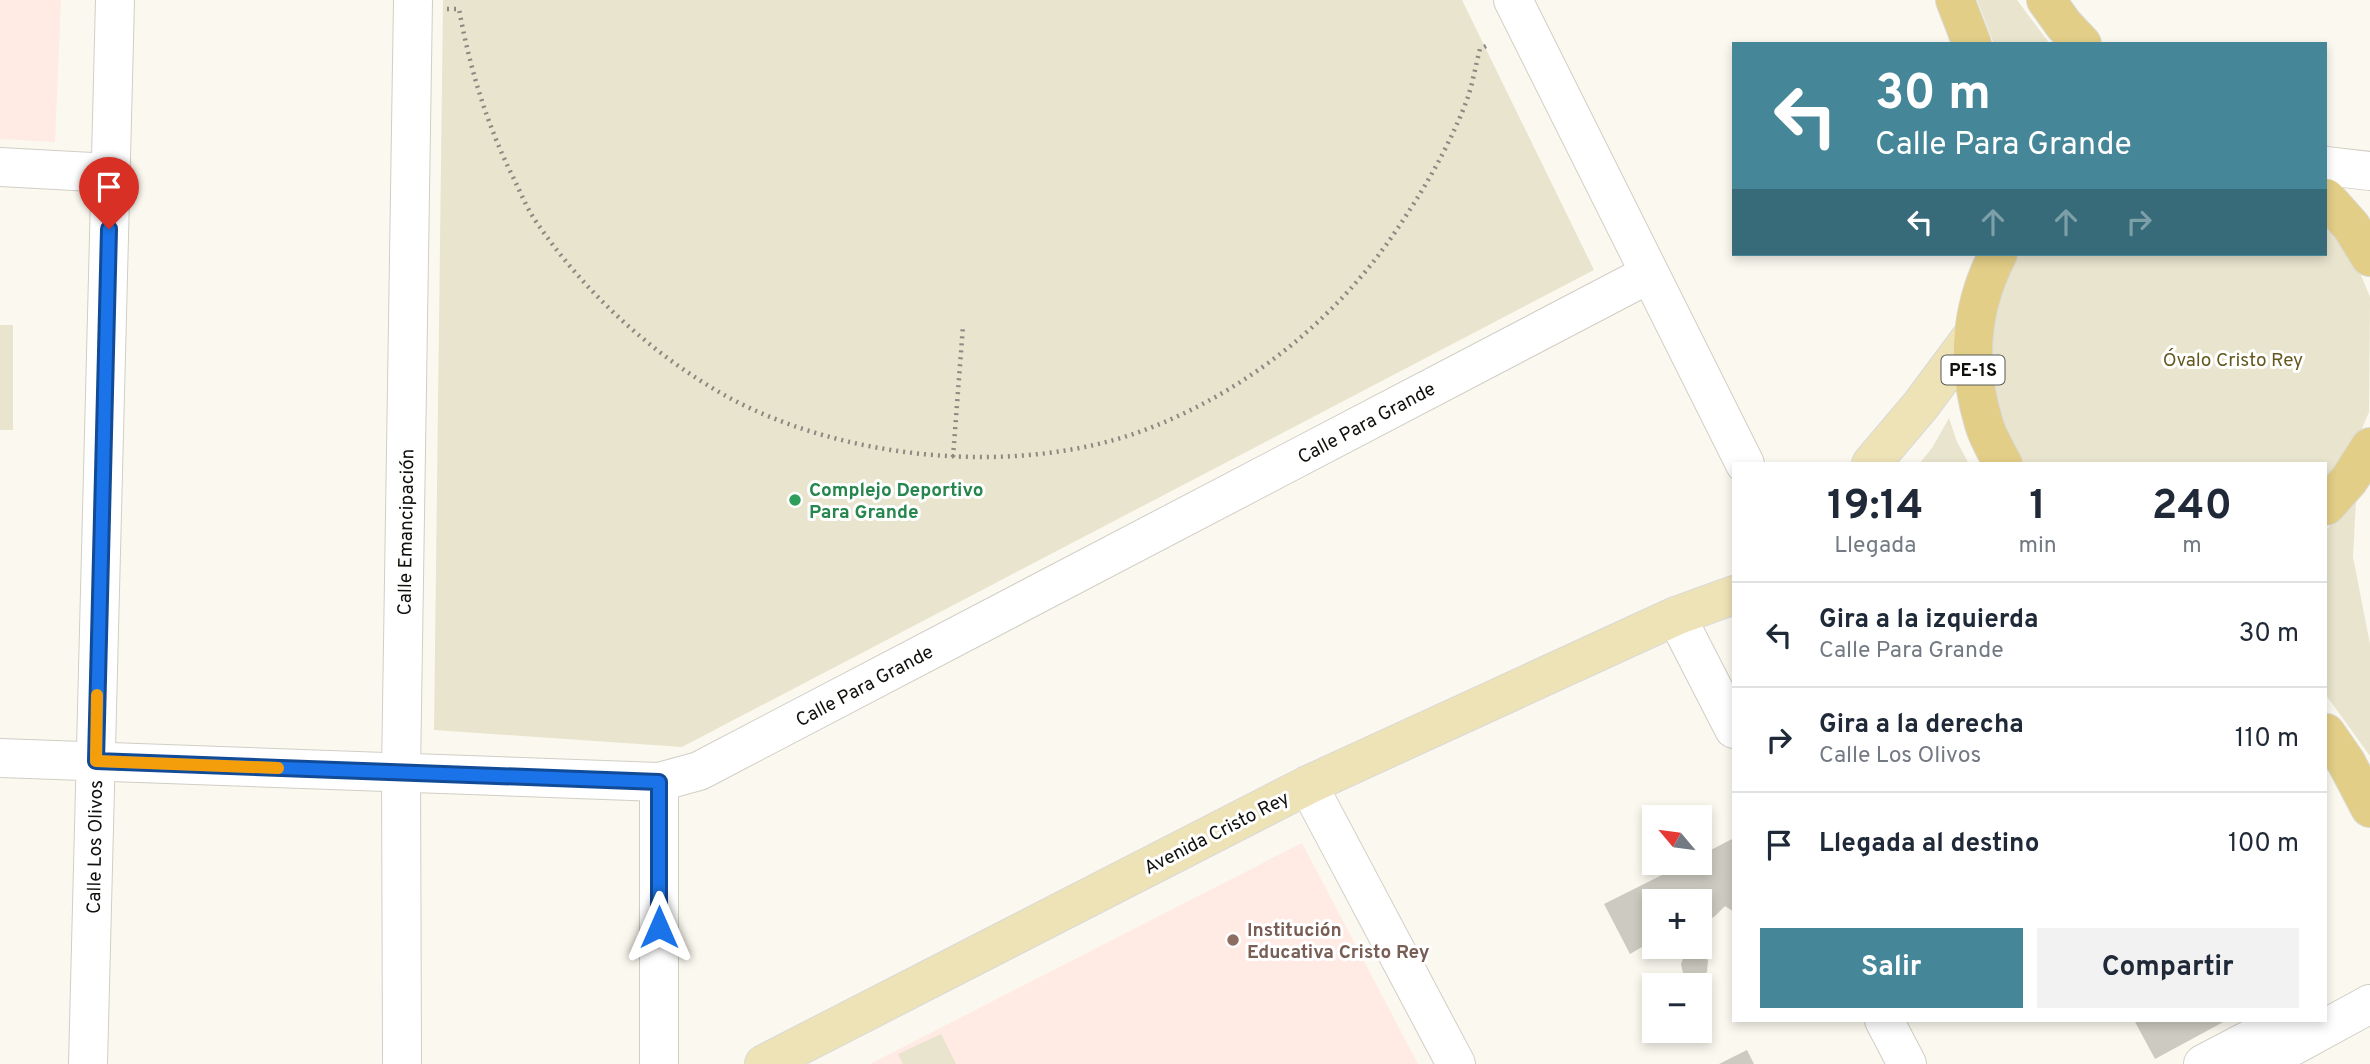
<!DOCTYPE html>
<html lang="es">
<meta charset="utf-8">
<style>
body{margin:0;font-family:Overpass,sans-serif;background:#f2f2f3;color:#1f2937;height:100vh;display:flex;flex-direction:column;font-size:26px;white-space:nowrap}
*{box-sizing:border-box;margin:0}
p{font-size:23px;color:#747a83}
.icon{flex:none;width:38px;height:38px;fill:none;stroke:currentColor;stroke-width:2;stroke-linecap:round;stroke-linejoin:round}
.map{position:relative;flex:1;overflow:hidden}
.sheet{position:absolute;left:1732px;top:462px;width:595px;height:560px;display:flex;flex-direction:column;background:#fff;border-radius:0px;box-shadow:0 4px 10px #0003}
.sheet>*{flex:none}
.hud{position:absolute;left:1732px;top:42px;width:595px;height:214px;border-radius:0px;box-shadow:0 4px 10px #0003;background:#458698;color:#fff;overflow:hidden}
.needle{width:46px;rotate:299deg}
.tools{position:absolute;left:1642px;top:805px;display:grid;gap:14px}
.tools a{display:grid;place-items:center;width:70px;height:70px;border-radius:0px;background:#fff;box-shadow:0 4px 10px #0003;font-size:35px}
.pin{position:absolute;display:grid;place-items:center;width:60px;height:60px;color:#fff;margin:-72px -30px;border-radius:50% 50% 50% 0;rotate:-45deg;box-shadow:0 0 7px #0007}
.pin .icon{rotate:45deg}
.me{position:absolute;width:77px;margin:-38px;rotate:0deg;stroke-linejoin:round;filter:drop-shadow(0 0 5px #0008)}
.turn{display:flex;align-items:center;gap:24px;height:147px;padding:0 28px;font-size:32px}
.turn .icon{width:91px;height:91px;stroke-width:2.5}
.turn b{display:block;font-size:49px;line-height:60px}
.lanes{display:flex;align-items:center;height:66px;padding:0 28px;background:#0003;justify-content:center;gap:35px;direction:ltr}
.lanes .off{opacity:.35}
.eta{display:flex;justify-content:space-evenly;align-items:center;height:119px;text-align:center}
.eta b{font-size:42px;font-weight:700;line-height:49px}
.button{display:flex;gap:14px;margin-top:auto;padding:14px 28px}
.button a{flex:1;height:80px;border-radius:0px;background:#458698;color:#fff;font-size:28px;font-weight:700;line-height:80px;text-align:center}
.button a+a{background:#f2f2f3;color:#1f2937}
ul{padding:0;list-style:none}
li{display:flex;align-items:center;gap:21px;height:105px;padding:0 28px;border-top:2px solid #e0e1e3}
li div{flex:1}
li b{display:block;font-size:26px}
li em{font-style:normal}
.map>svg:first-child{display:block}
.education{fill:#ffeae4}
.green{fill:#e9e4cd}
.building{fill:#cdcbc1}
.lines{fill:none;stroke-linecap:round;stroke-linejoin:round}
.minor-casing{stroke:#d0cec5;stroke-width:40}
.major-casing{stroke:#d9d9d8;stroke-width:40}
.highway-casing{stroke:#d9d9d8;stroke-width:40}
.path{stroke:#8a8982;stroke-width:4.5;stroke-dasharray:2 5;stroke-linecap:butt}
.minor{stroke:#fff;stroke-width:38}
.major{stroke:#eee2b7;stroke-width:38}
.highway{stroke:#e3ce87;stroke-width:38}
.route-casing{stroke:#114b97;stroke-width:18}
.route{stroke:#1a73e8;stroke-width:12}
.slow{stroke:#f59e0b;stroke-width:12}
.leisure-dot{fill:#2e9e5b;stroke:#fff;stroke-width:2.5}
.education-dot{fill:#8d6e63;stroke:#fff;stroke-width:2.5}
.labels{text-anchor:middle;stroke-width:6;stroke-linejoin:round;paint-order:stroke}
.shield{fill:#fff;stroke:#585855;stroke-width:2}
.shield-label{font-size:18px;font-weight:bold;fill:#10100c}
.park-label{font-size:19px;fill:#65581f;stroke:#fff}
.street-label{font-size:19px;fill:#10100c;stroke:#fff}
.leisure-label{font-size:19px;font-weight:bold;fill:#27864d;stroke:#fff;text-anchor:start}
.education-label{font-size:19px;font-weight:bold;fill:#785e54;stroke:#fff;text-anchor:start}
</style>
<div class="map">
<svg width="2370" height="1064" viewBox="0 0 2370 1064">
<rect width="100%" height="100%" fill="#fbf9ef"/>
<g class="education">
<path d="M 0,0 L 61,0 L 55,142 L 0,139 Z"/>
<path d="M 1302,843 L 1418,1064 L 870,1064 Z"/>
</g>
<g class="green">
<path d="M 443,0 L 1462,0 L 1594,270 L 682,747 L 434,730 Z"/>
<path d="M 1977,0 L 2017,0 L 2050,44 L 1994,44 Z"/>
<path d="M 2326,221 L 2356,263 L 2370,297 L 2369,412 L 2354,447 L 2326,485 L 2326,464 L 2024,464 C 1984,403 1976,316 2018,254 L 2326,254 Z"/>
<rect x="0" y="325" width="13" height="105"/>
<path d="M 1949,418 L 1957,442 L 1969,464 L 1919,464 L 1932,448 Z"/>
<path d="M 2356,500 L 2353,557 L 2370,644 L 2370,756 L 2326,695 L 2326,530 Z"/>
<path d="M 941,1034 L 956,1064 L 903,1064 L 898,1054 Z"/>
</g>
<g class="building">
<path d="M 1734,838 L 1734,912 L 1725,906 L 1715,916 L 1699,927 L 1699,901 L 1654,901 L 1654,940 L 1630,954 L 1604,904 L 1686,863 L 1699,863 L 1699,856 Z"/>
<path d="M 1690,952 L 1700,953 L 1708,960 L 1707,972 L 1701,977 L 1710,994 L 1699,999 L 1699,985 L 1659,985 L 1683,973 L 1681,964 L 1683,959 Z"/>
<path d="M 2134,1020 L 2227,1020 L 2155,1059 Z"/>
<path d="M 1747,1050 L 1754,1064 L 1719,1064 Z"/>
</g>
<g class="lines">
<defs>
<g id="minor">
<path d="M 1513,0 L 1745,464"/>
<path d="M 2326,166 L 2370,171"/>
<path d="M 0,167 L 110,173"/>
<path d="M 1676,616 L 1734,729"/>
<path d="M 0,758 L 659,782 L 699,771 L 1649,274"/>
<path d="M 659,782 L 659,1064"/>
<path d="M 1308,785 L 1456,1064"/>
<path d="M 1884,1020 L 1907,1064"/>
<path d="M 88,1064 L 115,0"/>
<path d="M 402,1064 L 401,772 L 413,0"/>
<path d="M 2203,1064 L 2287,1020"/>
<path d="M 2260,1064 L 2370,1004"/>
</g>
<g id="major">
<path d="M 1871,464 L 1921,405 L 1973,335"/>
<path d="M 764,1064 L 1308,785 L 1676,616 L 1734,595"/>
</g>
<g id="highway">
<path d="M 1955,0 L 1972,44"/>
<path d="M 2046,0 L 2064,25 L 2082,44"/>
<path d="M 2326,198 L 2351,226 L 2370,257"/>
<path d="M 1998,254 C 1970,308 1966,366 1984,424 C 1988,438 1996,451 2003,464"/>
<path d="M 2326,506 L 2349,480 L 2370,447"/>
<path d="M 2326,733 L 2346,762 L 2370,808"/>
</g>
</defs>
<use href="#minor" class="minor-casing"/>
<use href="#major" class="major-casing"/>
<use href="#highway" class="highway-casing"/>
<g class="path">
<path d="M 447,9 L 459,9 C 470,69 487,126 515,181 C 521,194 527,208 535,220 C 583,291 651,354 726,396 C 843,460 1015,477 1142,431 C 1242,394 1330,325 1391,238 C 1420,196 1446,153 1465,105 C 1472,88 1475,68 1480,49 L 1490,44"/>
<path d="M 953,457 L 963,326"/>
</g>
<use href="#minor" class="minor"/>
<use href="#major" class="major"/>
<use href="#highway" class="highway"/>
</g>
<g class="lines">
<defs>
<path id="route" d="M 109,229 L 96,761 L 659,782 L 659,927"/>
</defs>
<use href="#route" class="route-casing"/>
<use href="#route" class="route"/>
<path class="slow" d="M 97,695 L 96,761 L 278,768"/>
</g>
<circle class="leisure-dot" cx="795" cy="500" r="7"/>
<circle class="education-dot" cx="1233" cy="940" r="7"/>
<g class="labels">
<rect class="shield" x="1941.5" y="355.5" width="63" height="29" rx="5"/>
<g class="shield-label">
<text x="1973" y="376">PE-1S</text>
</g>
<g class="park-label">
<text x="2233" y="366">Óvalo Cristo Rey</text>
</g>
<g class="street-label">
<text transform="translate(1366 422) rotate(-28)" y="7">Calle Para Grande</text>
<text transform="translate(405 532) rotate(-89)" y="7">Calle Emancipación</text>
<text transform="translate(864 685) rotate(-28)" y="7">Calle Para Grande</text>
<text transform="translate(1216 832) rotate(-27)" y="7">Avenida Cristo Rey</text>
<text transform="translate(94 847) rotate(-89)" y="7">Calle Los Olivos</text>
</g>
<g class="leisure-label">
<text x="809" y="496">Complejo Deportivo<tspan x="809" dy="22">Para Grande</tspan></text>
</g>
<g class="education-label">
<text x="1247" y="936">Institución<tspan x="1247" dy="22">Educativa Cristo Rey</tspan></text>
</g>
</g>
</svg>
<div class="tools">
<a><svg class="needle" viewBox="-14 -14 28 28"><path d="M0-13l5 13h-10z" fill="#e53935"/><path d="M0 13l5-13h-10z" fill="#747a83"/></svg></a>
<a>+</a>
<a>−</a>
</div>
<div class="pin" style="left:109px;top:229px;background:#d93025"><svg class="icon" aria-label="arrive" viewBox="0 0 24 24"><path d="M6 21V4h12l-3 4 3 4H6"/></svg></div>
<svg class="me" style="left:659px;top:927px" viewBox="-20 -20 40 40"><path d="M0-17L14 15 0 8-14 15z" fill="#1a73e8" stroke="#fff" stroke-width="4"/></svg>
<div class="hud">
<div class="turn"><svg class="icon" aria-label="left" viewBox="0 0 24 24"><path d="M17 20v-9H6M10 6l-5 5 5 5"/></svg><div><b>30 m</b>Calle Para Grande</div></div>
<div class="lanes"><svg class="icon" aria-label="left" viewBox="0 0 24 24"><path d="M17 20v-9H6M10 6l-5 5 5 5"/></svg><svg class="icon off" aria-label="ahead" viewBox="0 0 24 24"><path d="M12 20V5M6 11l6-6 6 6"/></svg><svg class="icon off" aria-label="ahead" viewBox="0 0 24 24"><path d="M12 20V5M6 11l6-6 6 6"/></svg><svg class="icon off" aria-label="right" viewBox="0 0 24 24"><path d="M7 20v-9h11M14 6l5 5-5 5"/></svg></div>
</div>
<section class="sheet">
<div class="eta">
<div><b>19:14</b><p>Llegada</p></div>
<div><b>1</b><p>min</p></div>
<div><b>240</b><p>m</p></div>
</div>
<ul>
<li><svg class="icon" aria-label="left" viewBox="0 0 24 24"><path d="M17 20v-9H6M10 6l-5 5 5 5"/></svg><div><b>Gira a la izquierda</b><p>Calle Para Grande</p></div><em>30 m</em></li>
<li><svg class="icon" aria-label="right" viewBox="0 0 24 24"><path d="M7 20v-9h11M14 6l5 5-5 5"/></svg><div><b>Gira a la derecha</b><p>Calle Los Olivos</p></div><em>110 m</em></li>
<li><svg class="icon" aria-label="arrive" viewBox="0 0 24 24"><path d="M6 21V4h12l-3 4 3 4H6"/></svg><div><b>Llegada al destino</b></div><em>100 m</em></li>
</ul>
<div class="button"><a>Salir</a><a>Compartir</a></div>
</section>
</div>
